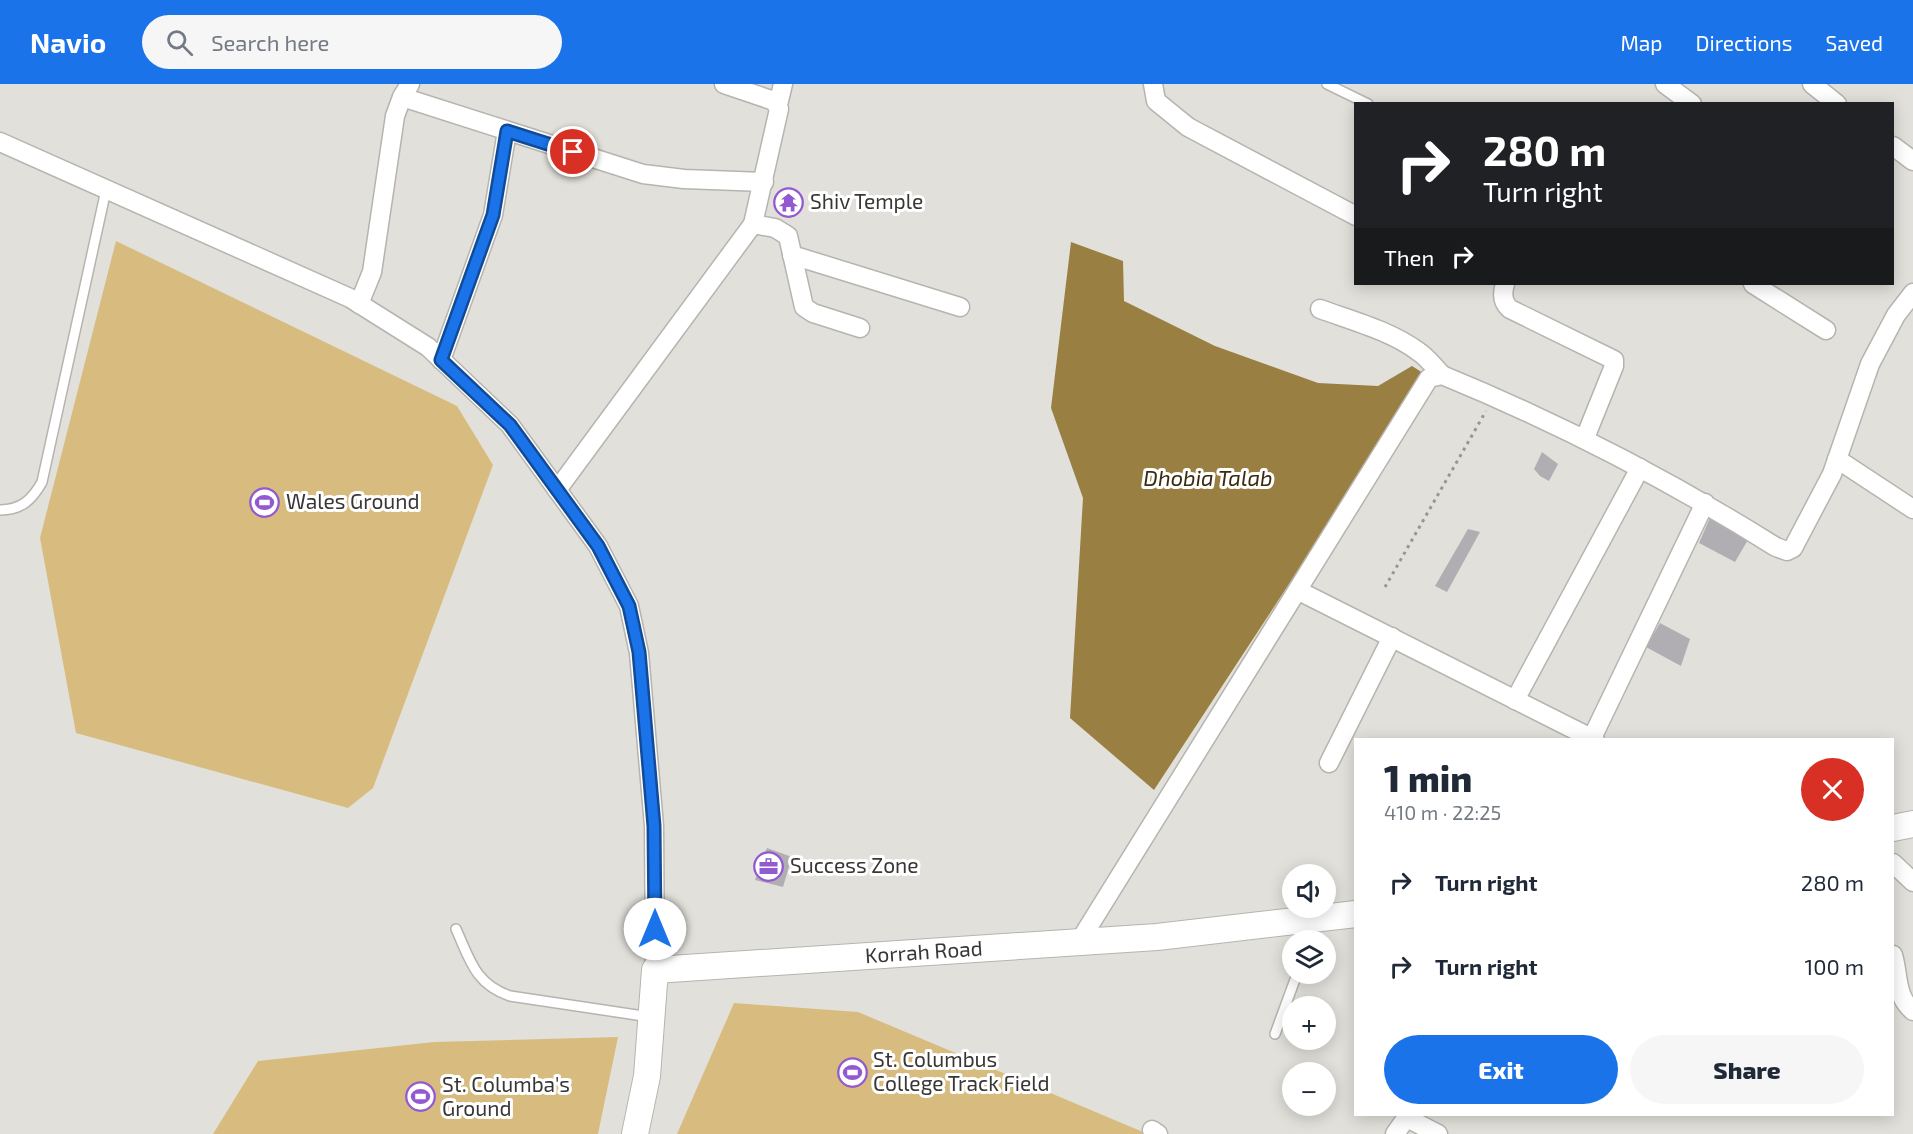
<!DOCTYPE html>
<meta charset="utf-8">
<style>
body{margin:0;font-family:"Exo 2",sans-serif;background:#f6f6f7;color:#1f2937;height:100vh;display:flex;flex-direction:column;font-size:22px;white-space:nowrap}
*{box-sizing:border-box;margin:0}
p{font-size:20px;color:#747a83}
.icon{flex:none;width:33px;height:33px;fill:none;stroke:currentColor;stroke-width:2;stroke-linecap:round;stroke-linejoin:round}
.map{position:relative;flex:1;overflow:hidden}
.sheet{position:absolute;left:1354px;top:654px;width:540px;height:378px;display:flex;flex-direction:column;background:#fff;border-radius:0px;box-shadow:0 3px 15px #0003}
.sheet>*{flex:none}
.top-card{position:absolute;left:1354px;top:18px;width:540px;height:183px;border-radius:0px;box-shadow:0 3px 15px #0003;background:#202124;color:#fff;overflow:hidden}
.tools{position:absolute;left:1282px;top:780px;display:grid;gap:12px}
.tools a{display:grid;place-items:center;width:54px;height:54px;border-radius:50%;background:#fff;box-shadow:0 3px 15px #0003;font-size:30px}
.pin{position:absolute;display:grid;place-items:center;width:51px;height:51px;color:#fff;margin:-26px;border:3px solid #fff;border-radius:50%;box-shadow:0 2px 6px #0007}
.me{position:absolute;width:66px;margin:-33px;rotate:0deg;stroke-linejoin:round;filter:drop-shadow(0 0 4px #0008)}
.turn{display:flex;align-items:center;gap:21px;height:126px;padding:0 30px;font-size:27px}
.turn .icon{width:78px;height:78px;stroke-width:2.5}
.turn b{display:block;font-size:42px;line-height:51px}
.then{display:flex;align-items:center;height:57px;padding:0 30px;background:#0003;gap:12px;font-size:22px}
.round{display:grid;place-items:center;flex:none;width:63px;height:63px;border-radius:32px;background:#f6f6f7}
.overview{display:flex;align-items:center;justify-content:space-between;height:102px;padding:0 30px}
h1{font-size:36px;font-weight:800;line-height:45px}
.action{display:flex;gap:12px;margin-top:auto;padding:12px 30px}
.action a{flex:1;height:69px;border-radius:36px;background:#1a73e8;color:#fff;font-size:24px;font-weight:800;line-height:69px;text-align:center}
.action a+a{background:#f6f6f7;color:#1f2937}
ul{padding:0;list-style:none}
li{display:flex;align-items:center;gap:18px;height:84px;padding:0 30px}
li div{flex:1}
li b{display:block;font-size:22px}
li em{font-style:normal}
header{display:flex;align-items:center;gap:36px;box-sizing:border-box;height:84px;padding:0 30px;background:#1a73e8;color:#fff}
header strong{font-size:28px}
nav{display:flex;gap:33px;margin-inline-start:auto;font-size:21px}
.search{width:420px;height:54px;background:#f6f6f7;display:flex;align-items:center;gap:15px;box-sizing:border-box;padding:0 21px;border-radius:33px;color:#747a83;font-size:22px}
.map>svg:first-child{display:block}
.green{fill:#d8bc7f}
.water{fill:#9a7f42}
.building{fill:#b0aeb3}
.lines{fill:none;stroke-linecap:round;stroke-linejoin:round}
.lane-casing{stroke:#b7b4af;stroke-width:12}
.street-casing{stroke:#b7b4af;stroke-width:21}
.secondary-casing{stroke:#b7b4af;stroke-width:28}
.path{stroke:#989692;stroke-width:3;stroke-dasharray:3 4.5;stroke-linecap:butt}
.lane{stroke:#fff;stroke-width:9}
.street{stroke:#fff;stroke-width:18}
.secondary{stroke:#fff;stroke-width:26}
.route-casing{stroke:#114b97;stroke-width:15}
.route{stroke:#1a73e8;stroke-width:10}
.labels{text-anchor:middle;stroke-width:6;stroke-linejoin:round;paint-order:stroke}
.poi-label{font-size:21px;fill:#383735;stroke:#fff;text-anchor:start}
.street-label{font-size:21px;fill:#383735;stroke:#fff}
.water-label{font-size:22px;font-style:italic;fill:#392d11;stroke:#fff}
</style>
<header>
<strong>Navio</strong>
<div class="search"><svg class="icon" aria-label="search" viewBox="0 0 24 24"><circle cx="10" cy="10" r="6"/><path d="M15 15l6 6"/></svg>Search here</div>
<nav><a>Map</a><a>Directions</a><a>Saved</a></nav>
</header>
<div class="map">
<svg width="1913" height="1050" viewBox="0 0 1913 1050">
<rect width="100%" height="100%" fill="#e2e0da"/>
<g class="green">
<path d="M 116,157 L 457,322 L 493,381 L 373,704 L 348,724 L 76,649 L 40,454 Z"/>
<path d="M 734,919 L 858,928 L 1143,1048 L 1142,1050 L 677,1050 Z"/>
<path d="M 618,953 L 598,1050 L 213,1050 L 258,977 L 434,958 Z"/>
</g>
<path class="water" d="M 1071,158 L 1123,177 L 1124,217 L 1215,262 L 1318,299 L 1378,302 L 1412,282 L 1426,291 L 1154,706 L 1070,634 L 1083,414 L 1051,324 Z"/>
<g class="building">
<path d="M 1542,368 L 1558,380 L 1549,397 L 1540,392 L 1534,385 Z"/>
<path d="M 1713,427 L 1752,449 L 1735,478 L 1699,459 Z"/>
<path d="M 1468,445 L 1480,448 L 1447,508 L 1435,502 Z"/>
<path d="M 1660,539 L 1690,555 L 1681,582 L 1646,563 Z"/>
<path d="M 767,764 L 792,773 L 783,803 L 755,796 Z"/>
</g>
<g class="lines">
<defs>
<g id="lane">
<path d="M 1327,0 L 1368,20"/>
<path d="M 0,426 C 21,426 32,416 42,398 L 106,106"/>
<path d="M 456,845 C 470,876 475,900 510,912 L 650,933"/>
<path d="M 1307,856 L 1310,838"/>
<path d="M 1275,950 L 1297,890"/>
</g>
<g id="street">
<path d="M 1153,0 L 1156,17 L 1188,43 L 1356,132"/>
<path d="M 1665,0 L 1692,20"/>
<path d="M 1812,0 L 1837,20"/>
<path d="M 402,13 L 643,90 L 684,95 L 764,98"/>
<path d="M 778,21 L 783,0"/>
<path d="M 0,58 L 350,214 L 428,263 L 510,341 L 598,462 L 629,522 L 639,569 L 654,742 L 655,886"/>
<path d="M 1893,62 L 1913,77"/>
<path d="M 753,140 L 775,144 L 788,152 L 804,223 L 813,229 L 860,244"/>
<path d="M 792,171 L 960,223"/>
<path d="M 1505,200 C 1502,209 1502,218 1510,225 L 1614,276 L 1614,282 L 1585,354"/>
<path d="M 1753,200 L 1826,246"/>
<path d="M 359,220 L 372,188 L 395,32 L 402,13 L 410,0"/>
<path d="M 1320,225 C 1353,237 1391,247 1419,268 C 1428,274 1435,284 1442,291"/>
<path d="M 441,276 L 493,131 L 507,47"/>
<path d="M 1837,375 L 1913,425"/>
<path d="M 557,406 L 753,140 L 779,25 L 774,17 L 724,0"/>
<path d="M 1299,507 L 1595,656"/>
<path d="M 1515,616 L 1640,384"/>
<path d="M 1592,654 L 1705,419"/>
<path d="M 1329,679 L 1392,553"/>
<path d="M 1893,779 L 1913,798"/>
<path d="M 1079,858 L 1429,294 L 1442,291 C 1559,339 1669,396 1776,463 L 1787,467 L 1793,464 L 1832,390 L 1870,280 L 1896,231 L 1913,209"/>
<path d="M 1893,871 C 1899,891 1895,912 1913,927"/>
<path d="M 1407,1034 L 1438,1050"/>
<path d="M 1152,1046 L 1158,1050"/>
<path d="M 1395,1050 L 1409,1030"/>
</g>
<g id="secondary">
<path d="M 1893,744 L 1913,740"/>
<path id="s1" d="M 635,1050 L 647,992 L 655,886 L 1157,853 L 1356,830"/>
</g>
</defs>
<use href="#lane" class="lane-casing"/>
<use href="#street" class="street-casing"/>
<use href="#secondary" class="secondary-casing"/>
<path class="path" d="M 1385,503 L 1486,327"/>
<use href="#lane" class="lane"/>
<use href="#street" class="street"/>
<use href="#secondary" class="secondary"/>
</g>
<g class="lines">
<defs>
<path id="route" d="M 573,68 L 507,47 L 493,131 L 441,276 L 510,341 L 598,462 L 629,522 L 639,568 L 654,742 L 655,845"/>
</defs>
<use href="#route" class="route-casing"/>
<use href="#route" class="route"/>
</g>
<defs>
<symbol id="temple-ring" viewBox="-11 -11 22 22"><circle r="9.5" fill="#fff" stroke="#9259d1" stroke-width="1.5"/><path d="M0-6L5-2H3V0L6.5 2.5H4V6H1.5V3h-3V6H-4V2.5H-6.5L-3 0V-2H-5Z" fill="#9259d1"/></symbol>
<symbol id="stadium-ring" viewBox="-11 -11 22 22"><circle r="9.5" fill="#fff" stroke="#9259d1" stroke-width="1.5"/><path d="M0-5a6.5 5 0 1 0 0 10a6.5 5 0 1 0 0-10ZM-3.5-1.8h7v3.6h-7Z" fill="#9259d1"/></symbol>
<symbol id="office-ring" viewBox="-11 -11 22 22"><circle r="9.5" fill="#fff" stroke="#9259d1" stroke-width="1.5"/><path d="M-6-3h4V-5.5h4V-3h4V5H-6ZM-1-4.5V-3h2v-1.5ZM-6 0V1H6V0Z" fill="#9259d1"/></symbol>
</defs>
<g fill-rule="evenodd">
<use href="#temple-ring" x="772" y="102" width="33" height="33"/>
<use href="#stadium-ring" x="248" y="402" width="33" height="33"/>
<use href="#office-ring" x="752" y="766" width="33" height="33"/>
<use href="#stadium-ring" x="836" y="972" width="33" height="33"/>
<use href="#stadium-ring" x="404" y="996" width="33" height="33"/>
</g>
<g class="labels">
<g class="poi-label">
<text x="810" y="125">Shiv Temple</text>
<text x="286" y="425">Wales Ground</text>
<text x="790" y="789">Success Zone</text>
<text x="873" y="983">St. Columbus<tspan x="873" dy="24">College Track Field</tspan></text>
<text x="442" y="1008">St. Columba's<tspan x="442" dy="24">Ground</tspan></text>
</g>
<g class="street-label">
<text dy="7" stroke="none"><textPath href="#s1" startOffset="435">Korrah Road</textPath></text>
</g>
<g class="water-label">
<text x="1208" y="402">Dhobia Talab</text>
</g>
</g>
</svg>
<div class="tools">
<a><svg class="icon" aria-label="sound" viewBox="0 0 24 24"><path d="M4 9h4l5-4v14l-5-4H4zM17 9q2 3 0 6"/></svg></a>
<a><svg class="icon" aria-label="layers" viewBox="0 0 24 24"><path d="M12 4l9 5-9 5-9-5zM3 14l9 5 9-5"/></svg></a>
<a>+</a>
<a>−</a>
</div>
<div class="pin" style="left:573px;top:68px;background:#d93025"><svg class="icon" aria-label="arrive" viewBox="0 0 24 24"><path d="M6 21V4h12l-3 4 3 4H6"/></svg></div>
<svg class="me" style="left:655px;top:845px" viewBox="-20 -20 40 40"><circle r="19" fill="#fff"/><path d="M0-13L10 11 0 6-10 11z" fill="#1a73e8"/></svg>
<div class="top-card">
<div class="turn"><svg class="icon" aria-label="right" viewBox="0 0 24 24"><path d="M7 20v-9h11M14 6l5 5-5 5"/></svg><div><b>280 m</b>Turn right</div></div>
<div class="then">Then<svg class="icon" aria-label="right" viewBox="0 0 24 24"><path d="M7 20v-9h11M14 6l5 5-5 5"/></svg></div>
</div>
<section class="sheet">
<div class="overview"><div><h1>1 min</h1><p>410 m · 22:25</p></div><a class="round" style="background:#d93025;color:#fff"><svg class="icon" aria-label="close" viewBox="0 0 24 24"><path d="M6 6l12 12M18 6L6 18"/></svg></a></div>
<ul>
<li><svg class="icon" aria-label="right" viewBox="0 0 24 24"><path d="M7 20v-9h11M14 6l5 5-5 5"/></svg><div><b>Turn right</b></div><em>280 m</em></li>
<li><svg class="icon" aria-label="right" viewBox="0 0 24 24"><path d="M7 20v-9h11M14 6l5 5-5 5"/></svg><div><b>Turn right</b></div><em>100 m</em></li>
</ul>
<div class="action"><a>Exit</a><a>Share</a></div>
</section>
</div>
